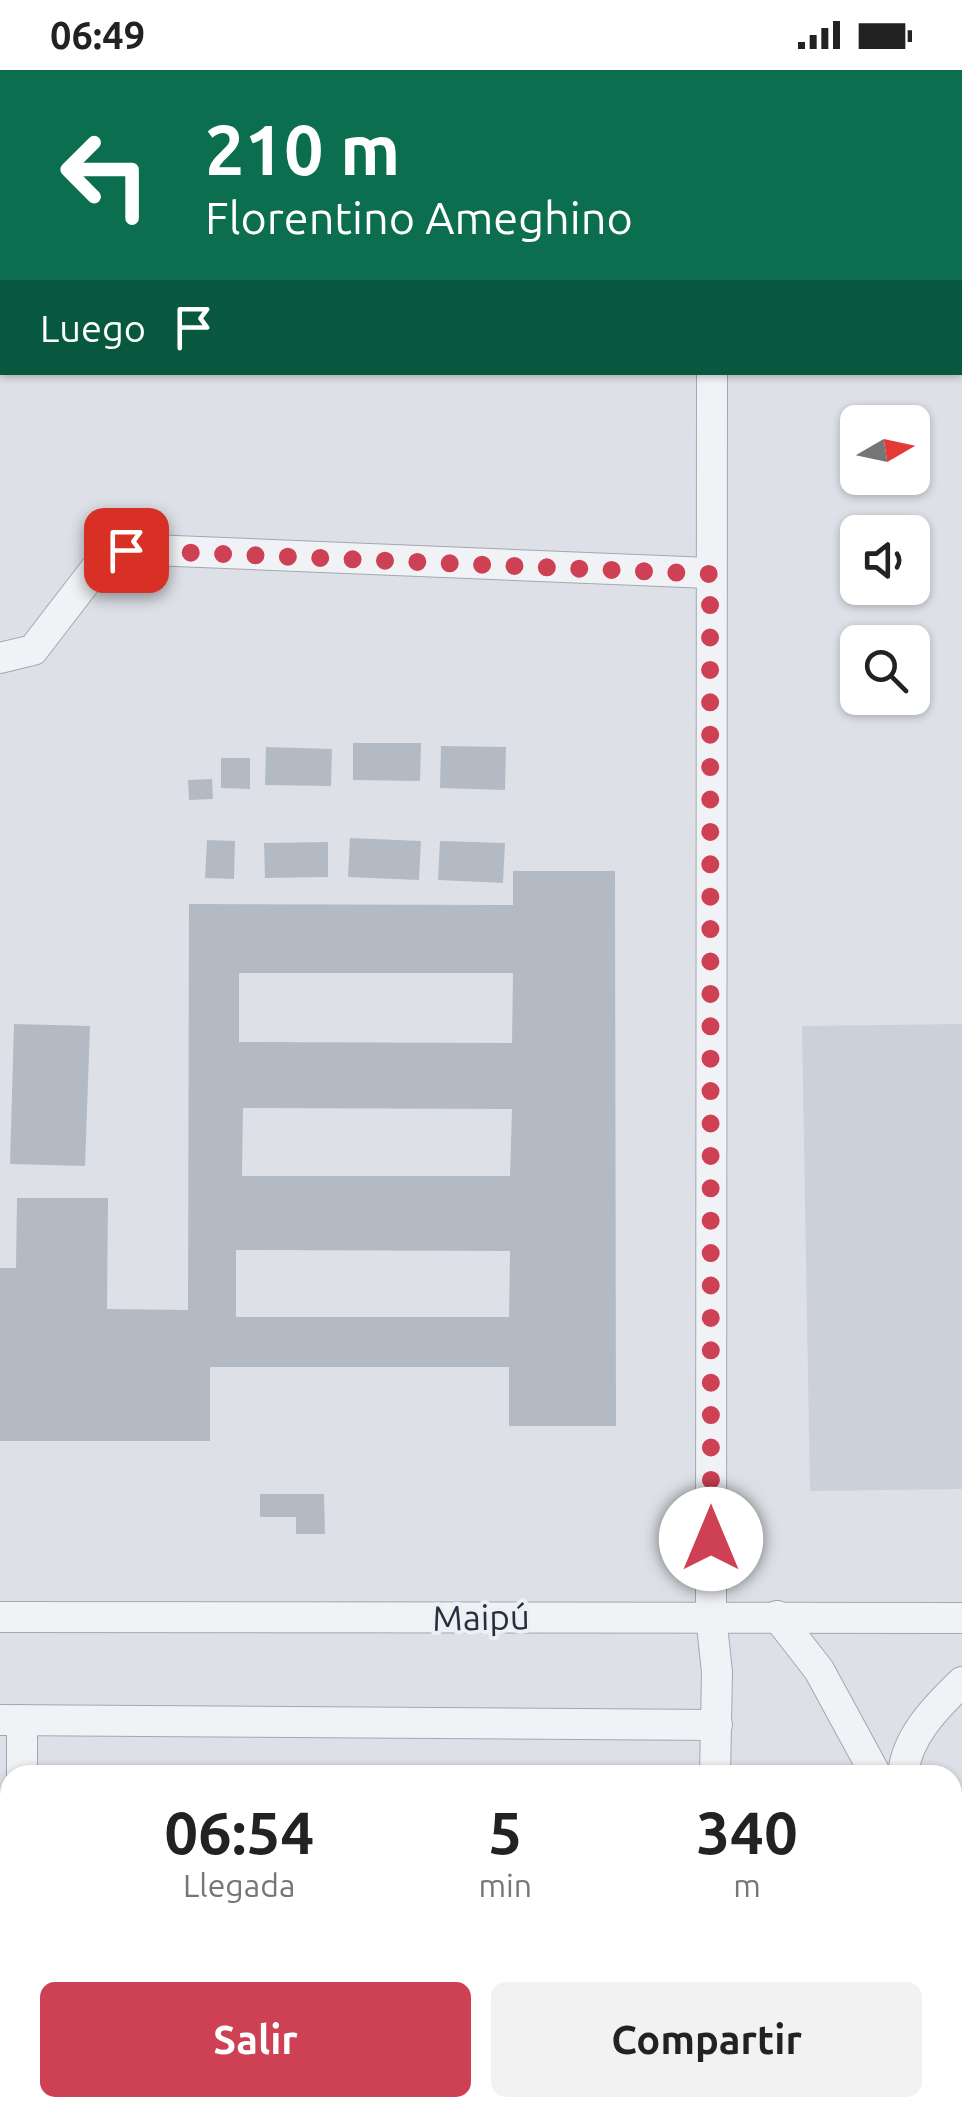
<!DOCTYPE html>
<html lang="es">
<meta charset="utf-8">
<style>
body{margin:0;font-family:Ubuntu,sans-serif;background:#f2f2f2;color:#222;height:100vh;display:flex;flex-direction:column;font-size:38px;white-space:nowrap}
*{box-sizing:border-box;margin:0}
p{font-size:32px;color:#767676}
.icon{flex:none;width:55px;height:55px;fill:none;stroke:currentColor;stroke-width:2;stroke-linecap:round;stroke-linejoin:round}
.map{position:relative;flex:1;overflow:hidden}
.drawer{position:absolute;left:0px;top:1695px;width:962px;height:352px;display:flex;flex-direction:column;background:#fff;border-radius:30px 30px 0 0;box-shadow:0 2px 8px #0004}
.drawer>*{flex:none}
.top-card{position:absolute;left:0px;top:0px;width:962px;height:305px;box-shadow:0 2px 8px #0004;background:#0b6e4f;color:#fff;overflow:hidden}
.needle{width:65px;rotate:81deg}
.tools{position:absolute;left:840px;top:335px;display:grid;gap:20px}
.tools a{display:grid;place-items:center;width:90px;height:90px;border-radius:15px;background:#fff;box-shadow:0 2px 8px #0004;font-size:50px}
.pin{position:absolute;display:grid;place-items:center;width:85px;height:85px;color:#fff;margin:-42px;border-radius:20px;box-shadow:0 5px 15px #0006}
.me{position:absolute;width:110px;margin:-55px;rotate:0deg;stroke-linejoin:round;filter:drop-shadow(0 0 8px #0008)}
.turn{display:flex;align-items:center;gap:35px;height:210px;padding:0 40px;font-size:45px}
.turn .icon{width:130px;height:130px;stroke-width:2.5}
.turn b{display:block;font-size:70px;line-height:85px}
.then{display:flex;align-items:center;height:95px;padding:0 40px;background:#0003;gap:20px;font-size:38px}
.eta{display:flex;justify-content:space-evenly;align-items:center;height:170px;text-align:center}
.eta b{font-size:60px;font-weight:600;line-height:70px}
.action{display:flex;gap:20px;margin-top:auto;padding:20px 40px}
.action a{flex:1;height:115px;border-radius:15px;background:#ce4053;color:#fff;font-size:40px;font-weight:600;line-height:115px;text-align:center}
.action a+a{background:#f2f2f2;color:#222}
.status{display:flex;justify-content:space-between;align-items:center;height:70px;padding:0 50px;background:#fff;direction:ltr}
.status svg{height:28px;fill:currentColor}
.map>svg:first-child{display:block}
.built{fill:#cbd0d9}
.green{fill:#c3d1be}
.building{fill:#b4bac4;fill-rule:evenodd}
.lines{fill:none;stroke-linecap:round;stroke-linejoin:round}
.street-casing{stroke:#a2a8b1;stroke-width:32}
.street{stroke:#f0f2f5;stroke-width:30}
.route{stroke:#ce4053;stroke-width:18;stroke-dasharray:0 32.4}
.labels{text-anchor:middle;stroke-width:8;stroke-linejoin:round;paint-order:stroke}
.street-label{font-size:35px;fill:#262f3e;stroke:#ecf0f5}
</style>
<div class="status"><b>06:49</b><svg viewBox="0 0 49 12"><path d="M0 12V9h3v3zM5 12V6h3v6zM10 12V3h3v9zM15 12V0h3v12zM26 1h20v11H26zM47 4h2v5h-2z"/></svg></div>
<div class="map">
<svg width="962" height="2046" viewBox="0 0 962 2046">
<rect width="100%" height="100%" fill="#dde1e7"/>
<path class="built" d="M 962,954 L 962,1419 L 810,1421 L 802,956 Z"/>
<rect class="green" x="46" y="2038" width="575" height="8"/>
<g class="building">
<path d="M 353,673 L 421,673 L 420,711 L 353,710 Z"/>
<path d="M 441,676 L 506,677 L 505,720 L 440,718 Z"/>
<path d="M 266,677 L 332,679 L 331,716 L 265,715 Z"/>
<path d="M 221,688 L 250,688 L 250,719 L 221,718 Z"/>
<path d="M 212,709 L 213,729 L 189,730 L 188,710 Z"/>
<path d="M 350,768 L 421,771 L 419,810 L 348,807 Z"/>
<path d="M 207,770 L 235,771 L 234,809 L 205,808 Z"/>
<path d="M 440,771 L 505,773 L 503,813 L 438,810 Z"/>
<path d="M 328,772 L 328,807 L 265,808 L 264,773 Z"/>
<path d="M 513,801 L 615,801 L 616,1356 L 509,1356 L 509,1297 L 210,1297 L 210,1371 L 0,1371 L 0,1198 L 16,1198 L 17,1128 L 108,1128 L 107,1239 L 188,1240 L 189,834 L 513,835 ZM 239,903 L 513,903 L 512,973 L 239,972 ZM 243,1038 L 512,1039 L 510,1106 L 242,1106 ZM 236,1180 L 510,1181 L 509,1247 L 236,1247 Z"/>
<path d="M 14,954 L 90,956 L 85,1096 L 10,1094 Z"/>
<path d="M 260,1424 L 324,1424 L 325,1464 L 296,1464 L 296,1447 L 260,1447 Z"/>
</g>
<g class="lines">
<defs>
<g id="street">
<path d="M 125,0 L 125,2"/>
<path d="M 700,0 L 700,2"/>
<path d="M 712,302 L 711,1546 L 717,1602 L 715,1705"/>
<path d="M 0,588 L 33,580 L 100,493 L 126,479 L 710,503"/>
<path d="M 777,1546 L 819,1600 L 876,1705"/>
<path d="M 0,1547 L 962,1548"/>
<path d="M 0,1650 L 717,1655"/>
<path d="M 22,1705 L 22,1650"/>
<path d="M 903,1705 C 906,1667 936,1637 962,1612"/>
<path d="M 0,1974 L 10,1974"/>
<path d="M 942,2038 L 943,2046"/>
<path d="M 20,2046 L 20,2038"/>
<path d="M 712,2046 L 712,2038"/>
</g>
</defs>
<use href="#street" class="street-casing"/>
<use href="#street" class="street"/>
</g>
<g class="lines">
<path class="route" d="M 126,480 L 710,504 L 711,1469"/>
</g>
<g class="labels">
<g class="street-label">
<text transform="translate(481 1548) rotate(-1)" y="12">Maipú</text>
</g>
</g>
</svg>
<div class="tools">
<a><svg class="needle" viewBox="-14 -14 28 28"><path d="M0-13l5 13h-10z" fill="#e53935"/><path d="M0 13l5-13h-10z" fill="#767676"/></svg></a>
<a><svg class="icon" aria-label="sound" viewBox="0 0 24 24"><path d="M4 9h4l5-4v14l-5-4H4zM17 9q2 3 0 6"/></svg></a>
<a><svg class="icon" aria-label="search" viewBox="0 0 24 24"><circle cx="10" cy="10" r="6"/><path d="M15 15l6 6"/></svg></a>
</div>
<div class="pin" style="left:126px;top:480px;background:#d93025"><svg class="icon" aria-label="arrive" viewBox="0 0 24 24"><path d="M6 21V4h12l-3 4 3 4H6"/></svg></div>
<svg class="me" style="left:711px;top:1469px" viewBox="-20 -20 40 40"><circle r="19" fill="#fff"/><path d="M0-13L10 11 0 6-10 11z" fill="#ce4053"/></svg>
<div class="top-card">
<div class="turn"><svg class="icon" aria-label="left" viewBox="0 0 24 24"><path d="M17 20v-9H6M10 6l-5 5 5 5"/></svg><div><b>210 m</b>Florentino Ameghino</div></div>
<div class="then">Luego<svg class="icon" aria-label="arrive" viewBox="0 0 24 24"><path d="M6 21V4h12l-3 4 3 4H6"/></svg></div>
</div>
<section class="drawer">
<div class="eta">
<div><b>06:54</b><p>Llegada</p></div>
<div><b>5</b><p>min</p></div>
<div><b>340</b><p>m</p></div>
</div>
<div class="action"><a>Salir</a><a>Compartir</a></div>
</section>
</div>
